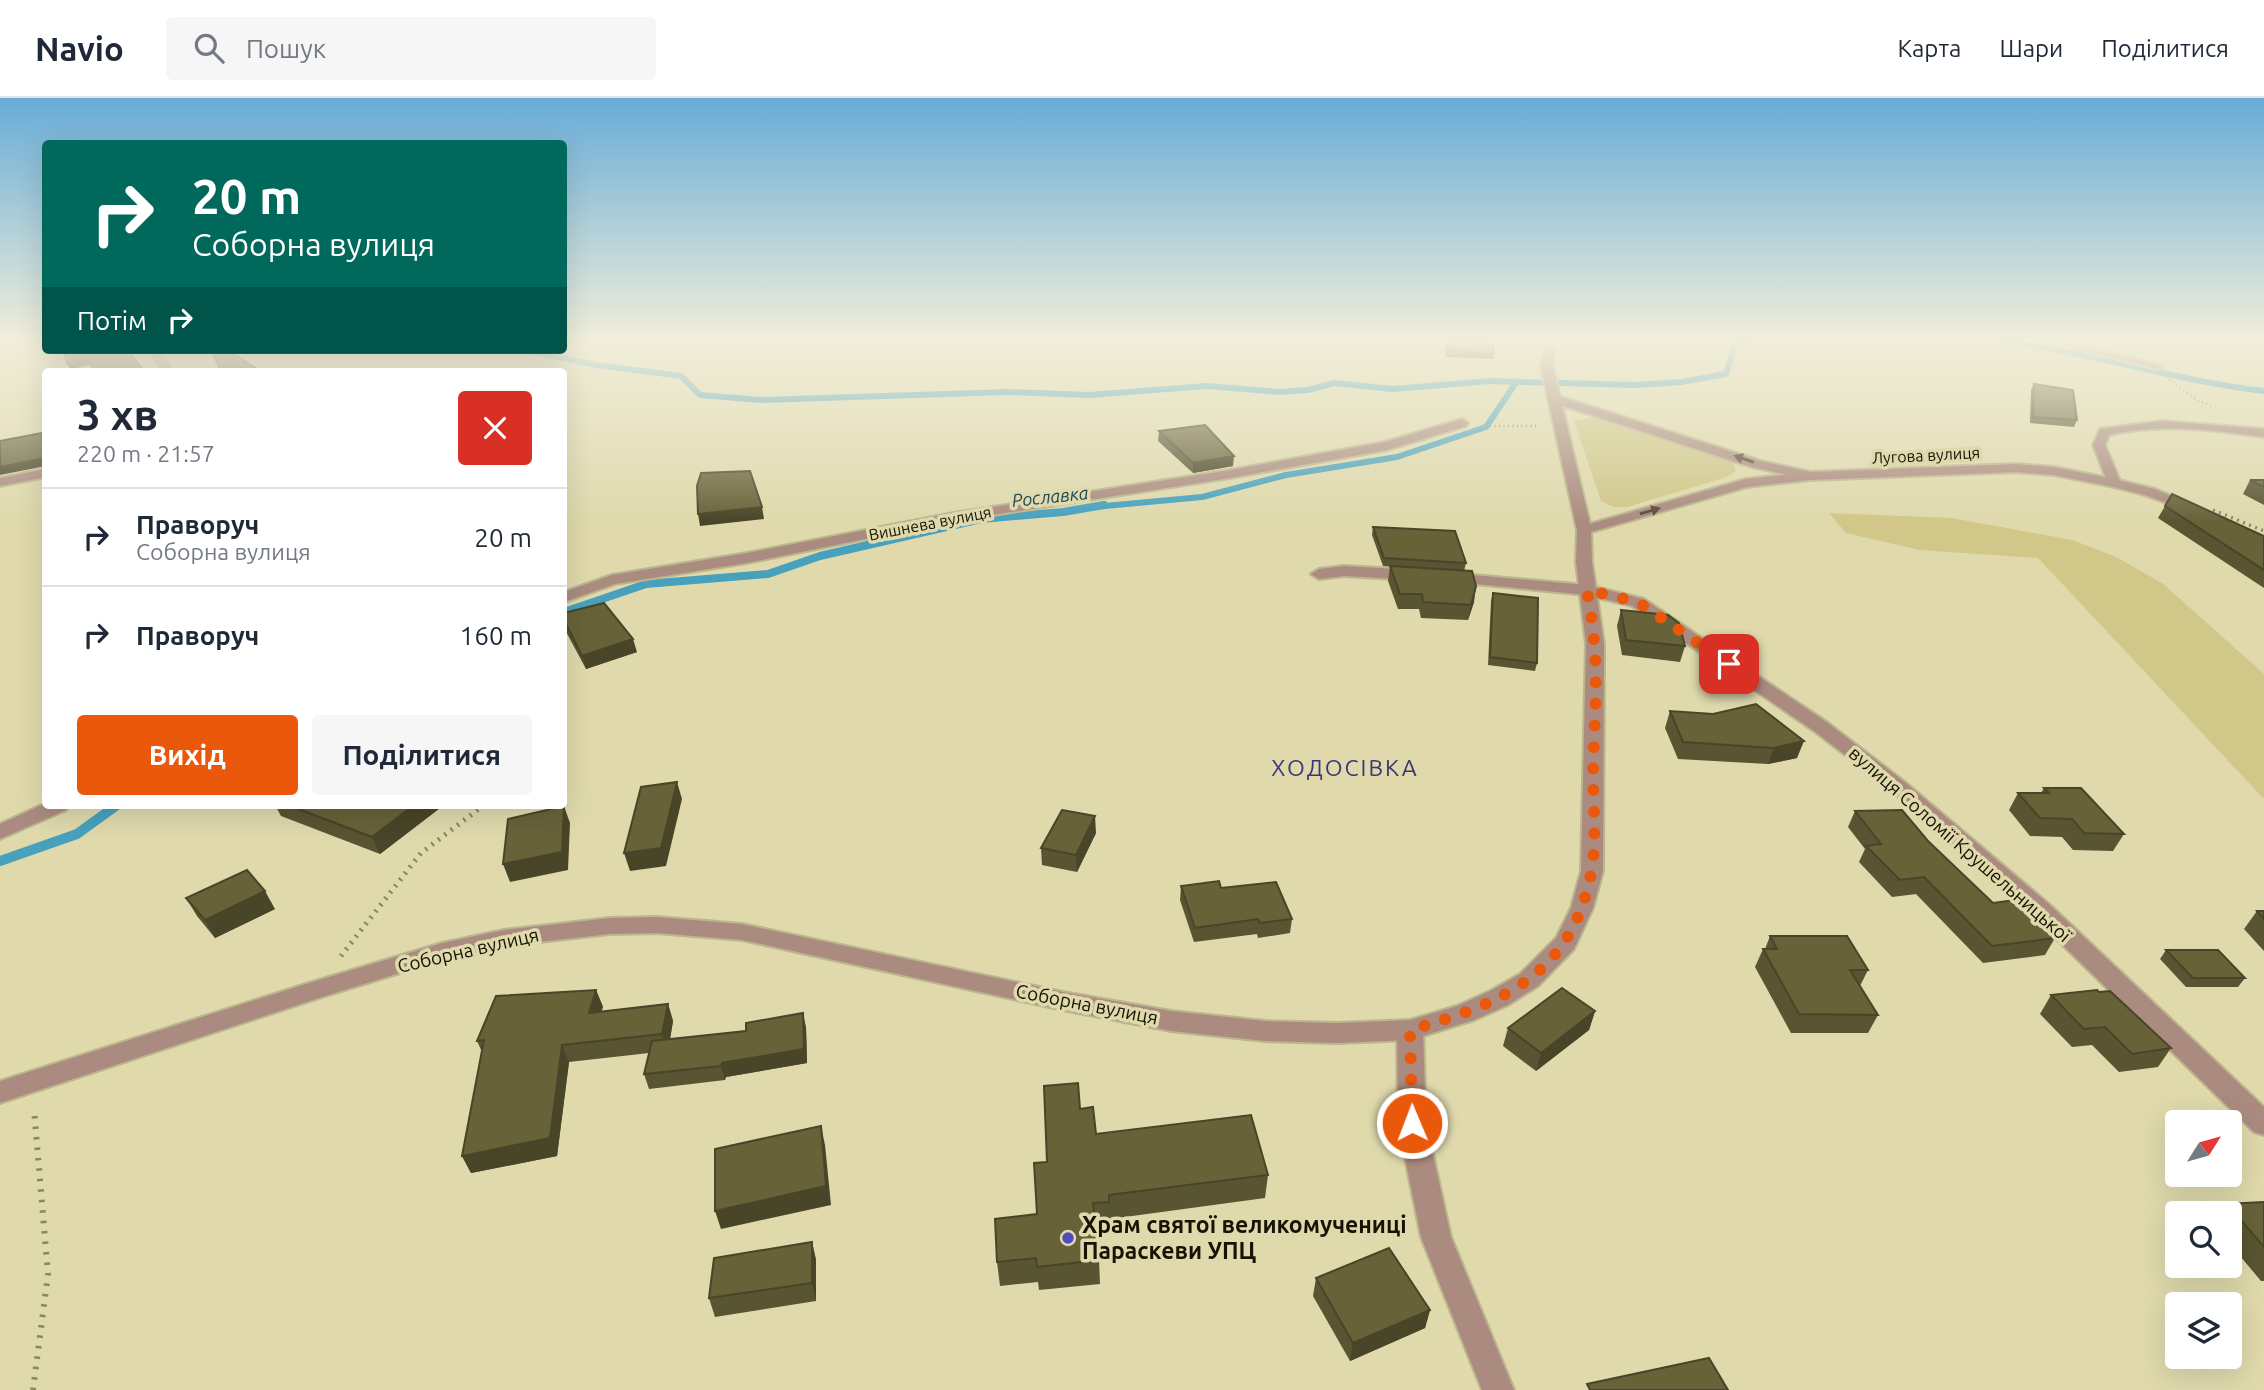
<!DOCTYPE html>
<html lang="uk">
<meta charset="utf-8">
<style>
body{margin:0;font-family:Ubuntu,sans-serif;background:#f6f6f7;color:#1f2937;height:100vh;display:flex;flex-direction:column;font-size:26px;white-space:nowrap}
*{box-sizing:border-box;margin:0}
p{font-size:23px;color:#747a83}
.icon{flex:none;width:38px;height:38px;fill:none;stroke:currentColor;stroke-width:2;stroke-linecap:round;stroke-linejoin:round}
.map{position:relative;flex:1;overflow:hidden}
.details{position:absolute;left:42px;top:270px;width:525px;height:441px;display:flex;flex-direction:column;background:#fff;border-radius:7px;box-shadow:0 7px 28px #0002}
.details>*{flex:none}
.top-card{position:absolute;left:42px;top:42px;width:525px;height:214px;border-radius:7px;box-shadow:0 7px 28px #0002;background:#00695c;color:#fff;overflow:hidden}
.needle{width:46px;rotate:53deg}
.controls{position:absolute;left:2165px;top:1012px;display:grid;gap:14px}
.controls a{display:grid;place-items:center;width:77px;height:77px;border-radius:7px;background:#fff;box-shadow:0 7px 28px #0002;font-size:35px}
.pin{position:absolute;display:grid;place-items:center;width:60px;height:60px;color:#fff;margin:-30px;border-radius:14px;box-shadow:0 4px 10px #0006}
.me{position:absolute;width:77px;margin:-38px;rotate:359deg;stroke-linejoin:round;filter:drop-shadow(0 0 5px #0008)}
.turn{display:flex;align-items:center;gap:24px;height:147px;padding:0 35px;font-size:32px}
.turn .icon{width:91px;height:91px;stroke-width:2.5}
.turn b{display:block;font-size:49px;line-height:60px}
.then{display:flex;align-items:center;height:66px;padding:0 35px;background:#0003;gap:14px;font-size:26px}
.round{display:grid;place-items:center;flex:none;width:74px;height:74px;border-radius:7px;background:#f6f6f7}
.summary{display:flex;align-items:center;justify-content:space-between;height:119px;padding:0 35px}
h1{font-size:42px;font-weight:700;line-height:52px}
.primary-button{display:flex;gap:14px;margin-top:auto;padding:14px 35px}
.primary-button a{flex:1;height:80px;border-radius:7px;background:#ea580c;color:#fff;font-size:28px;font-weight:700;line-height:80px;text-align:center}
.primary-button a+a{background:#f6f6f7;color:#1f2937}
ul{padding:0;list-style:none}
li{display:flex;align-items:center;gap:21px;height:98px;padding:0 35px;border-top:2px solid #e0e1e3}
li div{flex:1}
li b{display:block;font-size:26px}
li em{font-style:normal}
header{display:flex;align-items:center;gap:42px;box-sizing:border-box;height:98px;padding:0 35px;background:#fff;border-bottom:2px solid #e0e1e3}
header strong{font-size:33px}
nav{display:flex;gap:38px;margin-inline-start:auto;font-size:24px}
.search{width:490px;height:63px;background:#f6f6f7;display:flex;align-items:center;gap:18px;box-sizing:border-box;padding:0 24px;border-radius:7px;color:#747a83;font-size:26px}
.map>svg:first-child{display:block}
.green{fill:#d0c788}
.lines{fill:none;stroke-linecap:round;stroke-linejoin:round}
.stream-far2{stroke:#47a1bd;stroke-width:6}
.stream-far1{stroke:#47a1bd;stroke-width:8}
.stream{stroke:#47a1bd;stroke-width:10}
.minor-casing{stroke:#bbb68e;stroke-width:4}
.tertiary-casing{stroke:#bbb68e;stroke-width:4}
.path-far3{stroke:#8a8665;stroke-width:2.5;stroke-dasharray:1 3.5;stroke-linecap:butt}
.path-far2{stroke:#8a8665;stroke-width:3.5;stroke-dasharray:2 4.5;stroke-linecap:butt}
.path-far1{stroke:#8a8665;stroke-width:5;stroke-dasharray:2 6;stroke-linecap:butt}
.path{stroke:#8a8665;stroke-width:6;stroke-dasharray:2.5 8;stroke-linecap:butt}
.minor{fill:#ab8b80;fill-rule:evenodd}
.tertiary{fill:#ab8b80;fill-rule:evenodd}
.wall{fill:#595431}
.shaded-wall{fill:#494528}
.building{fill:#686239;stroke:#494528;stroke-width:2}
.oneway{fill:#5a4a3c}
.route{stroke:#ea580c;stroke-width:12;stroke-dasharray:0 21.6}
.poi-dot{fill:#544bc2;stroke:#dfd9ac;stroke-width:2.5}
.labels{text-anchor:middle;stroke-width:7;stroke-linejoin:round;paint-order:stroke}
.far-street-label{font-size:16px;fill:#171405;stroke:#dfd9ac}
.far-water-label{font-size:18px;font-style:italic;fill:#1f4754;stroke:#dfd9ac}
.street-label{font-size:19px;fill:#171405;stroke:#dfd9ac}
.quarter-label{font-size:23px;letter-spacing:2px;fill:#393874;stroke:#dfd9ac}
.near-poi-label{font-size:23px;font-weight:bold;fill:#171405;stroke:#dfd9ac;text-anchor:start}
</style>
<header>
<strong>Navio</strong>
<div class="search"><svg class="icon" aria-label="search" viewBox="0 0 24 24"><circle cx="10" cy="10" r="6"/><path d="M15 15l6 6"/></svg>Пошук</div>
<nav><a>Карта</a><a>Шари</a><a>Поділитися</a></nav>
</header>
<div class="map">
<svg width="2264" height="1292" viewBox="0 0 2264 1292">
<rect width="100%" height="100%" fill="#dfd9ac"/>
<g class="green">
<path d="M 1589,320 L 1606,321 L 1731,362 L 1736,373 L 1724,380 L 1627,409 L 1614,409 L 1601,403 L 1574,323 Z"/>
<path d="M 1829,415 L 1951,420 L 2072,442 L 2114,458 L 2162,485 L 2264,576 L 2264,701 L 2038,460 L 1920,452 L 1846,435 Z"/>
</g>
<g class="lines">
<g class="stream-far2">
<path d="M 2000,243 C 2089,253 2175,283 2264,293"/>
<path d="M 524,252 L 596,267 L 681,278 L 700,297 L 761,302 L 1006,294 L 1089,297 L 1206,288 L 1280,294 L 1308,292 L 1334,285 L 1393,291 L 1489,283 L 1636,287 L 1681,284 L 1726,276 L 1735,247 L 1749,243"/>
<path d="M 1094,409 L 1202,399 L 1286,377 L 1397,359 L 1486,329 L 1517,283"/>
</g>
<path class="stream-far1" d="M 564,514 L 646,486 L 768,476 L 820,458 L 981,421 L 1063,414 L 1104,407"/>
<path class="stream" d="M 0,763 L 77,736 L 117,707"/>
<defs>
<g id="minor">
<path d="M 2047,243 L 2065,243 L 2163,268 L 2157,271 Z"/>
<path d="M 149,252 L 159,252 L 173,273 L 161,273 Z"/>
<path d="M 1555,297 L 1761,363 L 1815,375 L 1817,378 L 1810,382 L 1752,369 L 1551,304 L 1551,298 Z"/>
<path d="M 1462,321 L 1468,325 L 1466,328 L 1387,352 L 1230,380 L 954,423 L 747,465 L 615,486 L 564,504 L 564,494 L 612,477 L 747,455 L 954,415 L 1230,372 L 1385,344 Z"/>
<path d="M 2162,323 L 2264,331 L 2264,339 C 2213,332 2160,325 2109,337 L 2105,347 L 2121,385 L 2119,388 L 2109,388 L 2093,347 L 2100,331 Z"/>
<path d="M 46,371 L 46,379 L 0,388 L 0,380 Z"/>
<path d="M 1344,468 L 1413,472 L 1421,477 L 1413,482 L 1344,478 L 1319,481 L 1311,476 L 1319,471 Z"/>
<path d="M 1450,475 L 1587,487 L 1644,501 L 1828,625 L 1906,685 L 2050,807 L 2264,1009 L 2264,1037 L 2254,1034 L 2034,819 L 1892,693 L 1814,633 L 1632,508 L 1587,497 L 1444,483 L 1442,480 Z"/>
<path d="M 46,705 L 69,707 L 66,712 L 0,741 L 0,726 Z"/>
<path d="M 1410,922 L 1419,925 L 1423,932 L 1426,1025 L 1451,1139 L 1514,1292 L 1482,1292 L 1421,1139 L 1398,1025 L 1397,932 L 1401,925 Z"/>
</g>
<path id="tertiary" d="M 1545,243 L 1555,243 L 1553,269 L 1590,426 L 1746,381 L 1810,374 L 2016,366 L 2054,369 L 2114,381 L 2155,391 L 2199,410 L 2192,414 L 2145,397 L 2114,389 L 2054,377 L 2016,374 L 1810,382 L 1747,389 L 1591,434 L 1592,464 L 1604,546 L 1603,773 L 1593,810 L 1574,851 L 1538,888 L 1508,907 L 1474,922 L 1410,942 L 1338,945 L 1265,943 L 1171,933 L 1063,912 L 742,842 L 657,835 L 610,836 L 504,848 L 442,862 L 325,898 L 0,1005 L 0,983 L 309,885 L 442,845 L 504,832 L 610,820 L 657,819 L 742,826 L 1063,894 L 1171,913 L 1265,923 L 1338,925 L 1410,922 L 1457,908 L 1490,893 L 1520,876 L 1556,840 L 1571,810 L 1581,773 L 1586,546 L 1576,464 L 1577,432 L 1541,269 Z"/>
</defs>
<use href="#minor" class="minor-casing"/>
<use href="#tertiary" class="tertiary-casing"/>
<g class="path-far3">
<path d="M 185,259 L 225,252"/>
<path d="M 2169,281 L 2198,303 L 2215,309"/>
<path d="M 1481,328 L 1538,328"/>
</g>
<path class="path-far2" d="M 2213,412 L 2264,433"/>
<path class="path-far1" d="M 341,858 L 421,755 L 484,707"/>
<path class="path" d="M 33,1292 L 48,1176 L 34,1011"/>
<use href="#minor" class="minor"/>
<use href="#tertiary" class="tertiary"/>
</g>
<g class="wall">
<path d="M 1445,243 L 1493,243 L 1494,256 L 1493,261 L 1446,259 Z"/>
<path d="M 2034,286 L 2077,322 L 2074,329 L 2030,325 L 2031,292 Z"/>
<path d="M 1159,333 L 1233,368 L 1193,375 L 1158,343 Z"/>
<path d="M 2250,382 L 2264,382 L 2264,407 L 2243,396 Z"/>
<path d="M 2172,396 L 2264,438 L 2264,490 L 2158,420 Z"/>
<path d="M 1373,429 L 1466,465 L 1464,473 L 1383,468 L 1372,437 Z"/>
<path d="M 1390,468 L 1474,504 L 1468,522 L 1421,520 L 1419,511 L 1398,511 L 1388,483 Z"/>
<path d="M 1493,495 L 1537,565 L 1535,573 L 1488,567 L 1491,503 Z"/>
<path d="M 1621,512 L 1685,548 L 1680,564 L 1622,557 L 1617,528 Z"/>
<path d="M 564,515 L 637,554 L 586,571 L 564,530 Z"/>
<path d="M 1670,613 L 1713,616 L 1797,660 L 1768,666 L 1678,661 L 1665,630 Z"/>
<path d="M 2044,690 L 2124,736 L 2113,753 L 2073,752 L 2062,739 L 2030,738 L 2009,712 L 2018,695 L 2041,695 Z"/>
<path d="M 275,707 L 439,707 L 440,710 L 380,756 L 281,718 Z"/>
<path d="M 1855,713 L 1928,743 L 1993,805 L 2055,840 L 2045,857 L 1983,865 L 1916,796 L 1892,799 L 1859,764 L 1865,751 L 1848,729 Z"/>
<path d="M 1096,735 L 1077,774 L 1042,767 L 1041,750 Z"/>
<path d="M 1181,788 L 1221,790 L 1292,821 L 1290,835 L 1258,840 L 1257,836 L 1194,844 L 1180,802 Z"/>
<path d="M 186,800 L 275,811 L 215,840 L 197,818 Z"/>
<path d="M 2257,813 L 2264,813 L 2264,853 L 2244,831 Z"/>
<path d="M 1770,838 L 1868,872 L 1860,888 L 1878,917 L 1868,935 L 1791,935 L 1755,869 L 1763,851 L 1765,851 Z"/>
<path d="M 2166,852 L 2245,880 L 2238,889 L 2186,889 L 2160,861 Z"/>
<path d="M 596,892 L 603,909 L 601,913 L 668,906 L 673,923 L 670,941 L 806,929 L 807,965 L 726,979 L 725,982 L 649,991 L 644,976 L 649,955 L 569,964 L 557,1058 L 471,1075 L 462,1058 L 482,954 L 477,943 Z"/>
<path d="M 2099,894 L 2171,950 L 2158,969 L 2119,974 L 2092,947 L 2072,949 L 2040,916 L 2051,897 Z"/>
<path d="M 1595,913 L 1589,932 L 1536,973 L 1503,948 L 1508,930 Z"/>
<path d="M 1080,1011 L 1096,1036 L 1268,1077 L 1265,1100 L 1110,1121 L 1110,1127 L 1095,1128 L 1099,1162 L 1100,1186 L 1039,1192 L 1038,1184 L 1000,1188 L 997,1164 L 1037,1116 Z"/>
<path d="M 2264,1104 L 2264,1183 L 2261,1183 L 2230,1146 L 2230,1115 L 2220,1115 L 2227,1106 Z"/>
<path d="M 812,1144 L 816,1162 L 816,1203 L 715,1219 L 709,1200 Z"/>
<path d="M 1316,1180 L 1430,1212 L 1425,1230 L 1350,1263 L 1313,1198 Z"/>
</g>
<g class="shaded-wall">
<path d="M 88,261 L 91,267 L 70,271 L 67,265 Z"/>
<path d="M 42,335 L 46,343 L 46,368 L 0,377 L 0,369 Z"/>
<path d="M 1234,358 L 1233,368 L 1193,375 L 1193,365 Z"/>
<path d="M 762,409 L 764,421 L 700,428 L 698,416 Z"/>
<path d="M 1476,488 L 1474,504 L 1468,522 L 1471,507 Z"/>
<path d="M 633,541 L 637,554 L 586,571 L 582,558 Z"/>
<path d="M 1804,643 L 1797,660 L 1768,666 L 1774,650 Z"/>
<path d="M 677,684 L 682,701 L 666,768 L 630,773 L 624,755 Z"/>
<path d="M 414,707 L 439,707 L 440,710 L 380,756 L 372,739 Z"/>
<path d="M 564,708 L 570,725 L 568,772 L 510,784 L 503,766 Z"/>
<path d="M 1095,718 L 1096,735 L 1077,774 L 1076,757 Z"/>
<path d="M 265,793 L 275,811 L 215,840 L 205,822 Z"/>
<path d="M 596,892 L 603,909 L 595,932 L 589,915 Z"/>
<path d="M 668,906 L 673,923 L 668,953 L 662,936 Z"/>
<path d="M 1595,913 L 1589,932 L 1536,973 L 1541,955 Z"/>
<path d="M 803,915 L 806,929 L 807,965 L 726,979 L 725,982 L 721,968 L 722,965 Z"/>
<path d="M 562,947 L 569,964 L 557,1058 L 471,1075 L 462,1058 Z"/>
<path d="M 821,1028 L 825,1047 L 831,1107 L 721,1131 L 715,1113 Z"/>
<path d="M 812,1144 L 816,1162 L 816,1203 L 812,1185 Z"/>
<path d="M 1430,1212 L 1425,1230 L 1350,1263 L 1353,1245 Z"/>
</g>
<g class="building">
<path d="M 1446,243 L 1493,243 L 1494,256 L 1447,253 Z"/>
<path d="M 64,252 L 127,252 L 144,273 L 95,273 L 88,261 L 67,265 Z"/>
<path d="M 211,252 L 228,252 L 260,273 L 221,273 Z"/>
<path d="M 2034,286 L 2073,292 L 2077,322 L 2033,319 Z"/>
<path d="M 1205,327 L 1234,358 L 1193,365 L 1159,333 Z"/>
<path d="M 42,335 L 45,360 L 0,369 L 0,343 Z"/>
<path d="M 750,373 L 762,409 L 698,416 L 697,388 L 701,375 Z"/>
<path d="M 2250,382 L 2264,382 L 2264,389 Z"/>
<path d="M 2172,396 L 2264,438 L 2264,472 L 2165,408 Z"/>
<path d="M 1373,429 L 1455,433 L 1466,465 L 1384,460 Z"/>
<path d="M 1390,468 L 1472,473 L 1476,488 L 1471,507 L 1423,504 L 1422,496 L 1400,496 Z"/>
<path d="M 1493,495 L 1538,500 L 1537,565 L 1490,559 Z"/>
<path d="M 604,505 L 633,541 L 582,558 L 564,522 L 564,515 Z"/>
<path d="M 1621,512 L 1668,517 L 1679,525 L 1685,548 L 1626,542 Z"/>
<path d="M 1756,606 L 1804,643 L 1774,650 L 1683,644 L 1670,613 L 1713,616 Z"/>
<path d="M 677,684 L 661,750 L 624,755 L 641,689 Z"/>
<path d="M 2044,690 L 2081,690 L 2124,736 L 2084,735 L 2072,721 L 2040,720 L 2018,695 L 2049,695 Z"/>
<path d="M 288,707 L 414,707 L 372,739 Z"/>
<path d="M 564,708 L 562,754 L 503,766 L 508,721 Z"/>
<path d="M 1062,712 L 1095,718 L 1076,757 L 1041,750 Z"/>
<path d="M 1902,712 L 1928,743 L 1993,805 L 2015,802 L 2055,840 L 1992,848 L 1924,779 L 1900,782 L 1866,748 L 1881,746 L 1855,713 Z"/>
<path d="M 247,772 L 265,793 L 205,822 L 186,800 Z"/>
<path d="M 1219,783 L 1221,790 L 1276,784 L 1292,821 L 1260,825 L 1258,821 L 1195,830 L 1181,788 Z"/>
<path d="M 2257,813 L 2264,813 L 2264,821 Z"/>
<path d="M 1770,838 L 1847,838 L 1868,872 L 1850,872 L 1878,917 L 1799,916 L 1763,851 L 1777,851 Z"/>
<path d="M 2166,852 L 2218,852 L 2245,880 L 2193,880 Z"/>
<path d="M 1562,890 L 1595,913 L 1541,955 L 1508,930 Z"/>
<path d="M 596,892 L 589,915 L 668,906 L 662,936 L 562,947 L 550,1040 L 462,1058 L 484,942 L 477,943 L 496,898 Z"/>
<path d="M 2097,892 L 2099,894 L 2110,893 L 2171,950 L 2132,956 L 2105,929 L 2084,931 L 2051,897 Z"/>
<path d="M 803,915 L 804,951 L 722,965 L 721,968 L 644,976 L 652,943 L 746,933 L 746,925 Z"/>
<path d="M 1078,985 L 1080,1011 L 1093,1009 L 1096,1036 L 1251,1017 L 1268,1077 L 1109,1097 L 1109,1104 L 1093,1105 L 1099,1162 L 1037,1169 L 1036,1160 L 997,1164 L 995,1121 L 1037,1116 L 1034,1065 L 1047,1064 L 1044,988 Z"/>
<path d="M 821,1028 L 826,1088 L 715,1113 L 715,1051 Z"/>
<path d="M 2264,1104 L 2264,1149 L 2227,1106 Z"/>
<path d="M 812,1144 L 812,1185 L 709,1200 L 714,1160 Z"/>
<path d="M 1389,1150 L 1430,1212 L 1353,1245 L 1316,1180 Z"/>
<path d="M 1709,1260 L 1728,1292 L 1590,1292 L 1587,1286 Z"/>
</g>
<defs><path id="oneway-solid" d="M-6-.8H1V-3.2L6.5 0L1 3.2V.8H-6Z" transform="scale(1.75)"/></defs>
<g class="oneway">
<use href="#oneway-solid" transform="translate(1744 361) rotate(-161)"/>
<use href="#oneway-solid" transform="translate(1650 413) rotate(-16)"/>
</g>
<linearGradient id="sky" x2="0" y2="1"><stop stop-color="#67acd7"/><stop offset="0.57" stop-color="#f1eeda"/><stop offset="1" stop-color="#f1eeda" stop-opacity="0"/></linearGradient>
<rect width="2264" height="424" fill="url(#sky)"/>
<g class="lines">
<path class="route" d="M 1412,1025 L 1410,932 C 1501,906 1572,877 1591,775 C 1597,745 1593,705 1593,673 C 1594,631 1598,587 1594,545 C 1593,527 1590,510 1587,492 L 1638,504 L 1729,566"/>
</g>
<circle class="poi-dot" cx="1068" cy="1140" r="7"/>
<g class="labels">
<g class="far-street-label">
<text transform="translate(1926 357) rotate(-3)" y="6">Лугова вулиця</text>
<text transform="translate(930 425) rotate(-11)" y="6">Вишнева вулиця</text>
</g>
<g class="far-water-label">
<text transform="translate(1050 399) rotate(-6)" y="6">Рославка</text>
</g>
<g class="street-label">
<text transform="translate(1960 746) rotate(41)" y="7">вулиця Соломії Крушельницької</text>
<text transform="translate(468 852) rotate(-13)" y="7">Соборна вулиця</text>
<text transform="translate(1087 906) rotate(11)" y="7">Соборна вулиця</text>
</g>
<g class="quarter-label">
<text x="1345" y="678">ХОДОСІВКА</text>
</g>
<g class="near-poi-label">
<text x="1082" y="1135">Храм святої великомучениці<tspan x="1082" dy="26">Параскеви УПЦ</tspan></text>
</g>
</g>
</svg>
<div class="controls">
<a><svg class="needle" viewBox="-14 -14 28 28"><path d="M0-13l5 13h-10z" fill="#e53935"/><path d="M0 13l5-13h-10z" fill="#747a83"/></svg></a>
<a><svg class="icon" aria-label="search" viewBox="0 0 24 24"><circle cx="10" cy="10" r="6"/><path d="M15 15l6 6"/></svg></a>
<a><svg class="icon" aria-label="layers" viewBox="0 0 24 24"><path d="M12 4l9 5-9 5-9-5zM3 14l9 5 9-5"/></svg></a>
</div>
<div class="pin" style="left:1729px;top:566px;background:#d93025"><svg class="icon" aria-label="arrive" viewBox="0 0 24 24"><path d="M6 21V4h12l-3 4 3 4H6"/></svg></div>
<svg class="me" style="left:1412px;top:1025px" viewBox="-20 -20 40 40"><circle r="17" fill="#ea580c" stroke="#fff" stroke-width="3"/><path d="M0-11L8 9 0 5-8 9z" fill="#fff"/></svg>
<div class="top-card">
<div class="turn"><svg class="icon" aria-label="right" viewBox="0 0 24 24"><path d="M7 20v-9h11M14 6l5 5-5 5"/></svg><div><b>20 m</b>Соборна вулиця</div></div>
<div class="then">Потім<svg class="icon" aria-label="right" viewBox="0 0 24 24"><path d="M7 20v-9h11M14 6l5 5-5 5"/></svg></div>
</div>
<section class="details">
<div class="summary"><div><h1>3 хв</h1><p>220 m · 21:57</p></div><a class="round" style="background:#d93025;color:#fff"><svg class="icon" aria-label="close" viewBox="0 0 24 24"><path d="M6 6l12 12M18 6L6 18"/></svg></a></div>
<ul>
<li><svg class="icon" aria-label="right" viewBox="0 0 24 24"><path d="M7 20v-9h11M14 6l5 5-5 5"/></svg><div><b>Праворуч</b><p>Соборна вулиця</p></div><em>20 m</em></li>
<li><svg class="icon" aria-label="right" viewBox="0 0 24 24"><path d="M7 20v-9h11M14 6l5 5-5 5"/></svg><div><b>Праворуч</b></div><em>160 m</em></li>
</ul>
<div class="primary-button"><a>Вихід</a><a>Поділитися</a></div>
</section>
</div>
